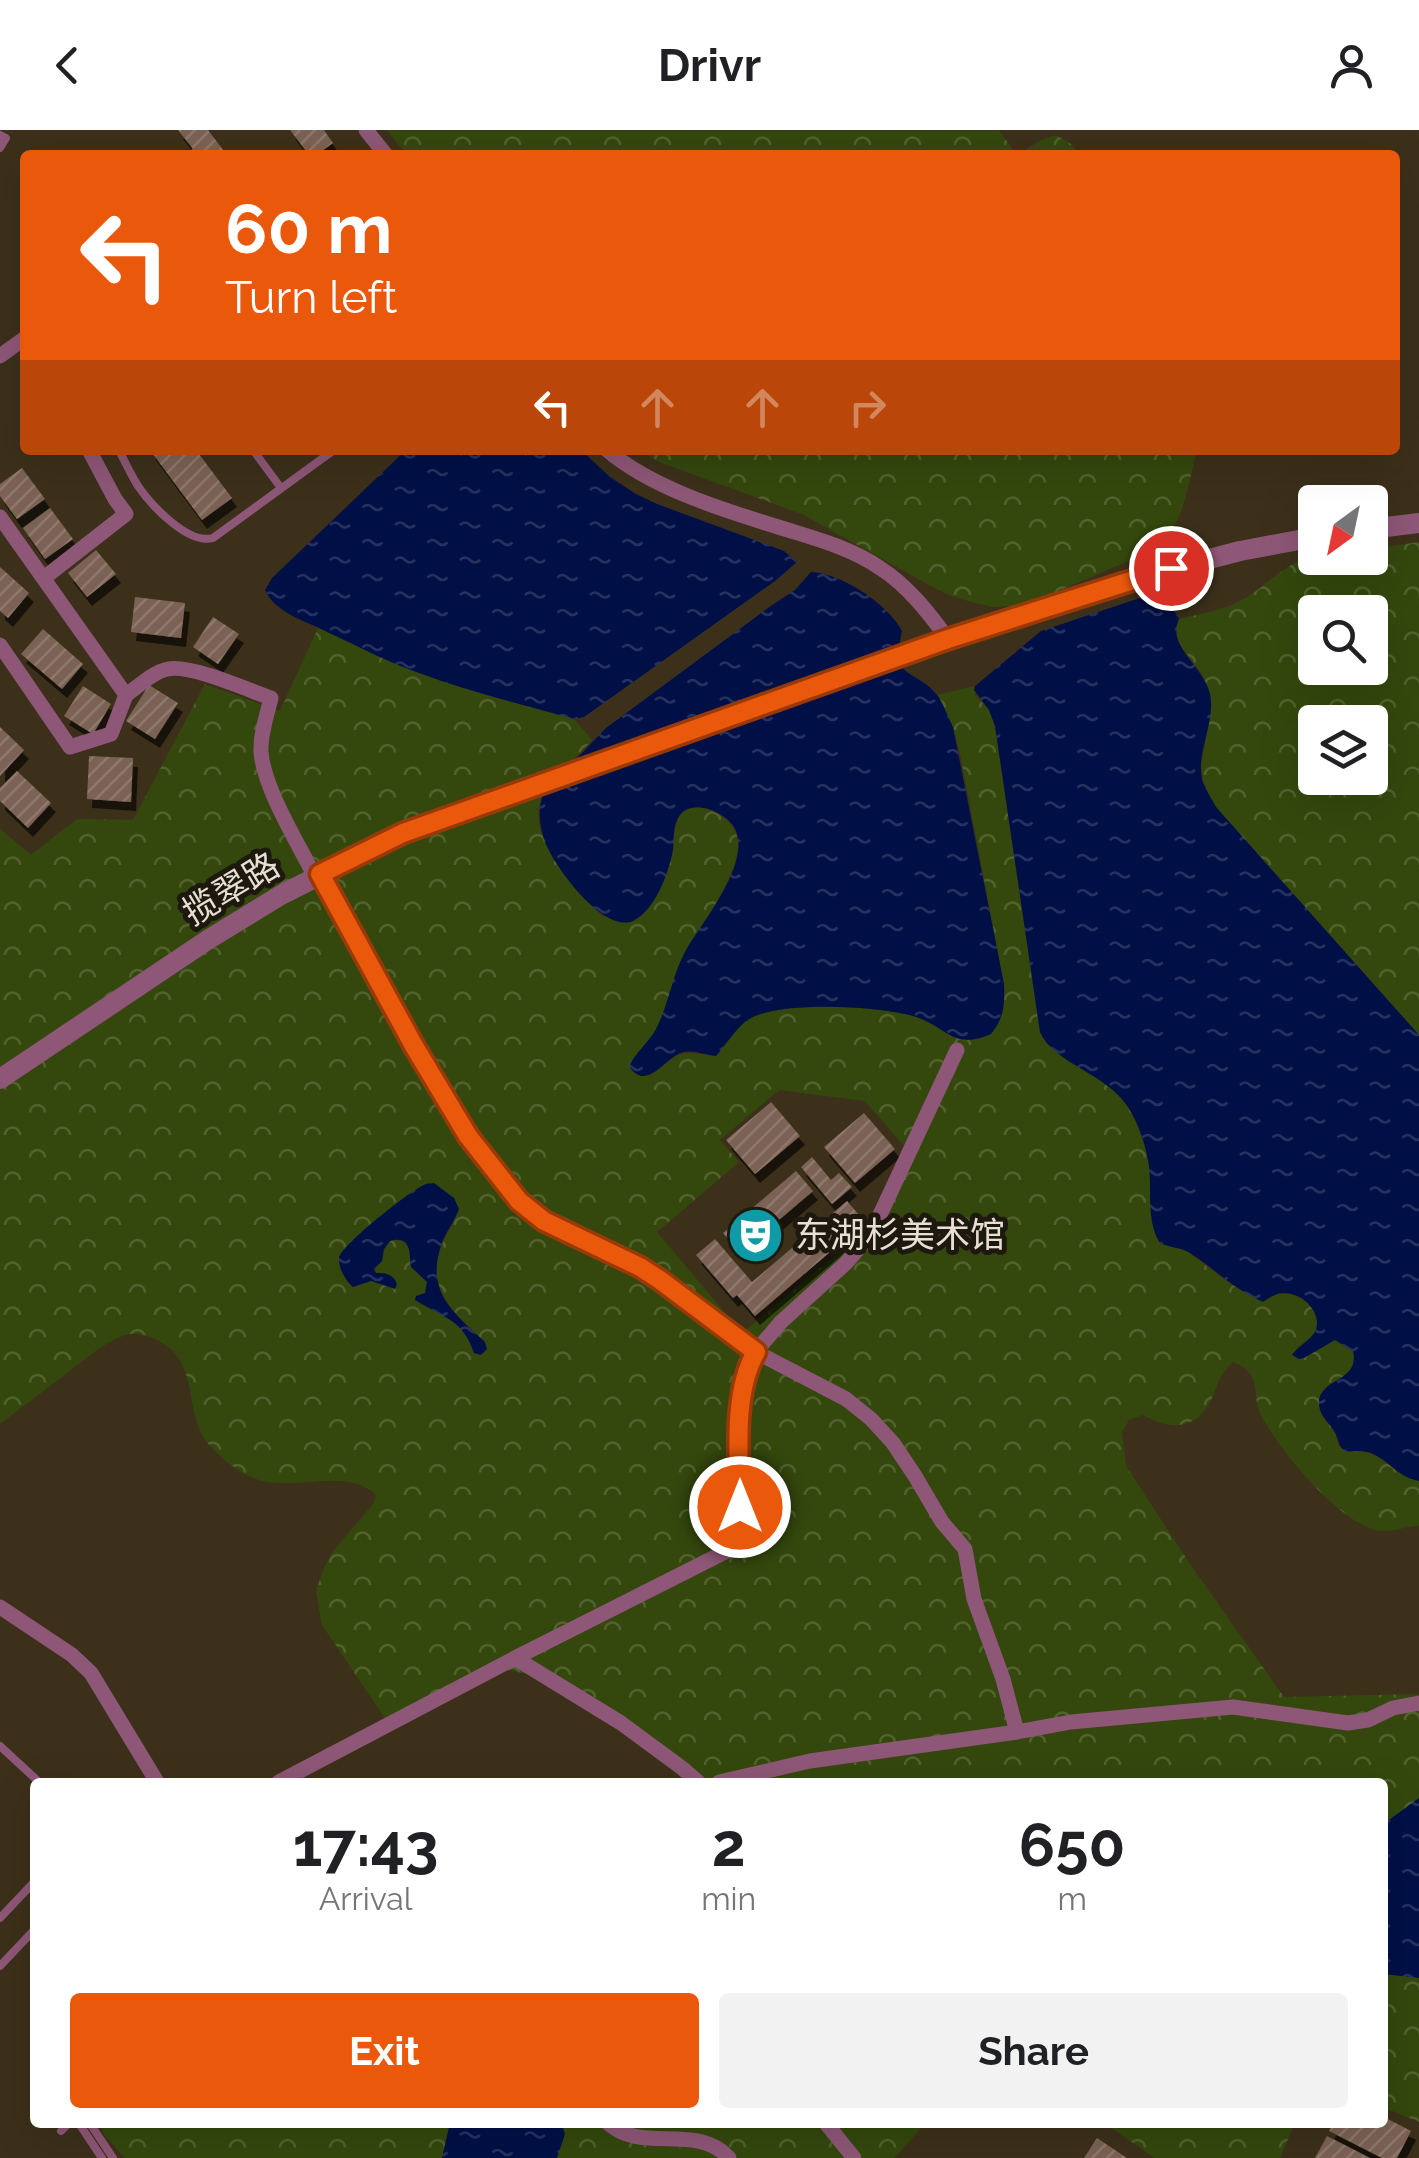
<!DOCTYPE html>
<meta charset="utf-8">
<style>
body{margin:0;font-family:Raleway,"Noto Sans SC",sans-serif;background:#f2f2f2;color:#202124;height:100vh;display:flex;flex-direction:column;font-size:38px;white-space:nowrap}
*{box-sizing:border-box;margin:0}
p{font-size:32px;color:#757577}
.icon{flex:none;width:55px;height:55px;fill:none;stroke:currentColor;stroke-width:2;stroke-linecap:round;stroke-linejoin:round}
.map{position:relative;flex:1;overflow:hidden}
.panel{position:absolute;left:30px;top:1648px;width:1358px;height:350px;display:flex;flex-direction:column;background:#fff;border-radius:10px;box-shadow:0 10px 40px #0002}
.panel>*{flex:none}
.top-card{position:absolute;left:20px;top:20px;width:1380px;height:305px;border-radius:10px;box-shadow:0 10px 40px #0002;background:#ea580c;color:#fff;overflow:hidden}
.needle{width:65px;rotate:213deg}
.controls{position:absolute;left:1298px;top:355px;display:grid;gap:20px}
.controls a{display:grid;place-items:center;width:90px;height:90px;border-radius:10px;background:#fff;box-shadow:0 10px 40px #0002;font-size:50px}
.pin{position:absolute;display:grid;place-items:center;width:85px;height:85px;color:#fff;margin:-42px;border:5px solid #fff;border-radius:50%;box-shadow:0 2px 10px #0007}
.me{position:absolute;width:110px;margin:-55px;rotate:0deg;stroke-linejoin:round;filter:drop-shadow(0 0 8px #0008)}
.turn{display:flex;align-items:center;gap:35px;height:210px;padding:0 40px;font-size:45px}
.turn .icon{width:130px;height:130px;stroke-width:2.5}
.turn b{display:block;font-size:70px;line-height:85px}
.lanes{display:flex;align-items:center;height:95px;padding:0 40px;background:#0003;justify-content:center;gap:50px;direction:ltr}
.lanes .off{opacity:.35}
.eta{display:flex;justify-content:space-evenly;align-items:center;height:170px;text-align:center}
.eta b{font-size:60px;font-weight:700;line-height:70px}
.primary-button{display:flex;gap:20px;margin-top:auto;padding:20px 40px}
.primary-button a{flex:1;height:115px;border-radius:10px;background:#ea580c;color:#fff;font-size:40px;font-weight:700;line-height:115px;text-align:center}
.primary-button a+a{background:#f2f2f2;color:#202124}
header{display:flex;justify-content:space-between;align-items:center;height:130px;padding:0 40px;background:#fff;font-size:45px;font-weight:700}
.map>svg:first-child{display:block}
.forest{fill:url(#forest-crowns);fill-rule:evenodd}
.water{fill:url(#water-ripples)}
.building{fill:url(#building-hatch);filter:url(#shadow)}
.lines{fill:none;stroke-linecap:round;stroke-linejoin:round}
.service{stroke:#8e5777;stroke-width:8}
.minor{stroke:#8e5777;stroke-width:15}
.tertiary{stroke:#8e5777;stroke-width:20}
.route-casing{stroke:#983908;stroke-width:25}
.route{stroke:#ea580c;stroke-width:18}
.labels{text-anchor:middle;stroke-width:10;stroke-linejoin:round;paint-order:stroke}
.street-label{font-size:35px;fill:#e6dfd2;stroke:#1e190f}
.poi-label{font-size:35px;fill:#e6dfd2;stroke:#1e190f;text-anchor:start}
</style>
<header><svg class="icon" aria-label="back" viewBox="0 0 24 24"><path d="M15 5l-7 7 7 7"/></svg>Drivr<svg class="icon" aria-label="person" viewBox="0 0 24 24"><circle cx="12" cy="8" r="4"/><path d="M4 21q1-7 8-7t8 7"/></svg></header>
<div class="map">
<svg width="1419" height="2028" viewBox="0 0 1419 2028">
<defs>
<pattern id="forest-crowns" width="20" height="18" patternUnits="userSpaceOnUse" patternTransform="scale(2.5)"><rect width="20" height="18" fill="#34480d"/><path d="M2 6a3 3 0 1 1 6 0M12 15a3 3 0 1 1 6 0" fill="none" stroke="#51622f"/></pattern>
<pattern id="water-ripples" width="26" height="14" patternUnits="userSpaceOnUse" patternTransform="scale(2.5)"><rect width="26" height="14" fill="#001046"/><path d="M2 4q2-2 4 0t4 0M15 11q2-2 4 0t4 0" fill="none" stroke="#253260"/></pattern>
<pattern id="building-hatch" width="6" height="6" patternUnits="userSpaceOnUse" patternTransform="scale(2.5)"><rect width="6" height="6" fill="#7b6254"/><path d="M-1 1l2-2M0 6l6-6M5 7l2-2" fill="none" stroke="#8e786c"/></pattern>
<filter id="shadow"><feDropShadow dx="5" dy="9" stdDeviation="0" flood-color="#0009"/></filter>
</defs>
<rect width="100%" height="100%" fill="#3c301a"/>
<g class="forest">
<path d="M 387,0 L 999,0 L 1017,25 L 1039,11 L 1056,5 L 1071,14 L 1080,25 L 407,25 Z"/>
<path d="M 637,320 L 1197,320 C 1187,356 1185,398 1152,421 L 1025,475 L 994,477 L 975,473 L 949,465 L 929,455 L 802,384 L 662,333 Z"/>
<path d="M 1419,412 L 1419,905 L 1216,677 L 1203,652 L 1201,636 L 1211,580 L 1202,544 L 1175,508 L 1174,499 L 1179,489 C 1199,484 1222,481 1240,471 C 1266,458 1284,431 1315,427 C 1331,425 1353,428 1370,428 L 1370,419 ZM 1315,482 L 1370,482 L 1370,538 L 1315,538 ZM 1315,592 L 1370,592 L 1370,648 L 1315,648 Z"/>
<path d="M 318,498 L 419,543 L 574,589 L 592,610 C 578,626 555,645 544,664 C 520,702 578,761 602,786 L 636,789 C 650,778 661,762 666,745 C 672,730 672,687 685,680 C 694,675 705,678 714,682 C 729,689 739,700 738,717 C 736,743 719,766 708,788 C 690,825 672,862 656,900 L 645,915 L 654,943 C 680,922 679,920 713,926 C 724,914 736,896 751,888 C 783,871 878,876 913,886 C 947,895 951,921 991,904 L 1004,854 L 960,623 L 953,597 L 937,565 L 975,556 L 975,565 L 989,580 L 995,596 L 1040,902 C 1052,932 1106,943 1128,977 C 1138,994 1146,1017 1149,1036 C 1152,1062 1147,1089 1160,1113 L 1185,1120 L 1232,1155 L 1266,1170 C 1291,1150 1333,1183 1311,1208 C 1309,1209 1298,1217 1297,1218 L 1326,1214 L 1335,1210 L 1354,1222 C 1358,1241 1342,1248 1327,1256 L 1338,1315 L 1346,1322 C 1385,1315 1388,1345 1419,1351 L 1419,1396 C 1406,1396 1394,1402 1380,1401 C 1341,1396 1277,1318 1260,1283 C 1254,1271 1258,1256 1251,1245 C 1246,1238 1241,1235 1233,1232 C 1221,1242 1218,1254 1212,1268 C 1197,1300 1171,1301 1143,1285 L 1129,1290 L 1122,1302 L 1126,1336 L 1192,1437 L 1284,1567 L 1419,1564 L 1419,1668 L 1383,1695 L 1382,1652 L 690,1652 L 668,1631 L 528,1544 L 507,1540 L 393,1600 L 322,1495 L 316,1461 L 323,1440 L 334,1420 L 374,1373 L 376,1365 C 346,1335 290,1365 251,1347 C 234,1339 214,1323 204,1308 C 184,1273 199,1229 155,1209 C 146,1205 135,1202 125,1205 C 104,1212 85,1229 67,1243 C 45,1260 22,1277 0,1294 L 0,699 L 31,725 L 77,689 L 133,690 L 205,554 L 280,581 ZM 779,960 L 865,971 L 905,1017 L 870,1096 L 742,1203 L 657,1102 L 739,1032 L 720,1010 ZM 417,1059 L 454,1092 C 418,1147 443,1174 485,1212 L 472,1220 C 466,1191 437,1184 415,1169 L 425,1163 L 427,1152 L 410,1133 C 411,1119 407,1106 390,1111 C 382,1120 383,1130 374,1138 L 376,1143 L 387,1143 C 374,1152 367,1149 355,1157 L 347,1152 L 339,1130 L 354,1109 Z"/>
<path d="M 1387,1843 L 1419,1848 L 1419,1992 L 1383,1977 L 1383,1844 Z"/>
<path d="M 100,1993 L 450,1993 L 442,2028 L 125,2028 L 104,2005 Z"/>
<path d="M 561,1993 L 926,1993 L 894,2028 L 557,2028 L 564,1999 Z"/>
<path d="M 1104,1993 L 1295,1992 L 1295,1993 L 1280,2028 L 1155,2028 Z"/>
</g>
<g class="water">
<path d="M 406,320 L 581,320 L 610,347 L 636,364 L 657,374 L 784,421 L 797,432 L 775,451 L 584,587 L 574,589 C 522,574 469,562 419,543 C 385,531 353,514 321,499 C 302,490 274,481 265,460 L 272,448 Z"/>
<path d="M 811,442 C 841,443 888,474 902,501 C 890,553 914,536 938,566 C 944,575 948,587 953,597 L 1004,854 C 1005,875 1004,888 991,904 C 952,921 947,896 913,886 C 877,876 787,871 753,887 C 738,894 727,914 716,926 C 706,925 694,920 684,922 C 666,925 647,964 629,936 C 636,922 649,912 656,899 C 669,874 672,845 686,820 C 702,792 754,731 734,697 C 724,680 687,666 677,690 C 673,699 674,710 673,720 C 669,742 655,781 633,791 C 603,804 552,734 544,709 C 539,694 538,679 543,664 L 606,598 L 772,475 L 795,460 Z"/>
<path d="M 1161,461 L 1179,489 C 1166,517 1204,536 1210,564 C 1216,592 1196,621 1202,649 C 1205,659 1211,668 1216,677 L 1419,905 L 1419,1351 C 1388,1345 1385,1315 1346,1322 C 1337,1315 1340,1311 1334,1301 C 1330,1294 1323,1289 1320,1280 C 1311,1247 1361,1255 1353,1221 L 1335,1210 L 1304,1228 L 1299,1229 L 1292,1225 C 1299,1214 1316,1209 1317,1194 C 1318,1178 1300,1163 1285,1163 C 1276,1162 1270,1168 1263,1172 C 1235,1160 1215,1139 1190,1123 C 1180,1117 1170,1118 1160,1113 C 1146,1091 1152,1061 1149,1036 C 1146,1016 1139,994 1128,977 C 1106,943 1053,933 1040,902 L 995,596 L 989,580 L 974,560 L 975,556 L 1041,501 Z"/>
<path d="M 434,1053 L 454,1068 L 459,1079 C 455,1090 449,1098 444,1108 C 423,1159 450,1180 485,1212 L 487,1219 L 481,1225 L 474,1223 C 463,1189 442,1187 415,1170 L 416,1166 L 425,1163 L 427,1152 L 411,1137 C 409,1123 412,1105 390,1111 L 384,1119 L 382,1131 L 374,1139 L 376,1143 C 385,1143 394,1144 397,1154 L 395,1159 L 371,1151 L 353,1157 C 346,1151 338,1138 339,1128 C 340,1116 413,1058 426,1054 C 429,1053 431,1054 434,1053 Z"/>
<path d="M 1419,1668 L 1419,1848 L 1383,1844 L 1382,1695 Z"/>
<path d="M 450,1993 L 561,1993 L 565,2004 L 557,2028 L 442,2028 Z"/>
</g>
<g class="building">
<path d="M 178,0 L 208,0 L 227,25 L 184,25 L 193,19 Z"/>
<path d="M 290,0 L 324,0 L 333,13 L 316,25 L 309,25 Z"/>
<path d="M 150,320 L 196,320 L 232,368 L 202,390 Z"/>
<path d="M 22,338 L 45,369 L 17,389 L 0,366 L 0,354 Z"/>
<path d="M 50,378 L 73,409 L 45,429 L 23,398 Z"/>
<path d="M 96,420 L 116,444 L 87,467 L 68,443 Z"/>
<path d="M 0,437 L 29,463 L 8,488 L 0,481 Z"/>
<path d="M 135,467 L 185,473 L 181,508 L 131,502 Z"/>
<path d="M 213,487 L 239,504 L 218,534 L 193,517 Z"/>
<path d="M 43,499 L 83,534 L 62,559 L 21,524 Z"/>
<path d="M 149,555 L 178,573 L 155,609 L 126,591 Z"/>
<path d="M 83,556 L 111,574 L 93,604 L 64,586 Z"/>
<path d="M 0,597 L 24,620 L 0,646 Z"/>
<path d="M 89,626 L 133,628 L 131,672 L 87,669 Z"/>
<path d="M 17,641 L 51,673 L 28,698 L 0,671 L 0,658 Z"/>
<path d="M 771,972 L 800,1006 L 755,1044 L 726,1010 Z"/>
<path d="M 864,983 L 895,1019 L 855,1053 L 824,1017 Z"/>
<path d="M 812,1027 L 831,1050 L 839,1043 L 852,1057 L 832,1074 L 801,1037 Z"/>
<path d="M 796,1041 L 813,1061 L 740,1123 L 723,1103 Z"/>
<path d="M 847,1071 L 865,1092 L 755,1186 L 737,1165 L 733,1168 L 696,1125 L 715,1109 L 752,1152 Z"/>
<path d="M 1382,1986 L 1411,2001 L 1397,2028 L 1382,2028 L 1329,2001 L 1334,1992 L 1382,1992 Z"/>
<path d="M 1327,2006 L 1370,2028 L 1315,2028 Z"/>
<path d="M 1097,2008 L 1127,2028 L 1084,2028 Z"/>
</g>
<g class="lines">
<g class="service">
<path d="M 0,5 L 6,8 L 0,18"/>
<path d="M 119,320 C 125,332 131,345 138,356 C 151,375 188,415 213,408 L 334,320"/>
<path d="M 253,320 L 281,358"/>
<path d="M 0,1616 L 39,1652"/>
<path d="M 0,1788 L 35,1751"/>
<path d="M 0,1836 L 35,1799"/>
<path d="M 78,1992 L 102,2028"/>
<path d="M 89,1992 L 113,2028"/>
<path d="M 61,2001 L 70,1992"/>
</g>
<g class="minor">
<path d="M 366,0 L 386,25"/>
<path d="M 0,226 L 25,208"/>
<path d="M 607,320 C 654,360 730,382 788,400 C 820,410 852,419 880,438 C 908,456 928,482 948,509"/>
<path d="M 0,387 L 126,565 C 139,556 153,542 168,539 C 190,534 248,560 271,568 C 267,585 260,605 261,622 C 264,659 298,713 315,747"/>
<path d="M 44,448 L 126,384 L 115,369 L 89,320"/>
<path d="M 0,515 L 70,617 L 111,604 L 126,565"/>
<path d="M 320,744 L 414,916 L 468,1006 L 519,1071 L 544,1091 L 640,1137 L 660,1149 L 756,1222 L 846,1269 L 871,1289 L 893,1313 L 915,1346 L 942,1392 L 965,1419 L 974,1469 L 1003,1549 L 1017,1602 L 1071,1592 L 1233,1577 L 1348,1593 L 1368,1590 L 1393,1578 L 1419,1573"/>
<path d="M 0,1477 L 72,1525 L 91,1543 L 157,1652"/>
<path d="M 515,1528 L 621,1593 L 682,1638 L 698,1652"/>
<path d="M 279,1652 L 515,1528 L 729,1420 L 737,1408 L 740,1398 L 741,1282 L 743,1255 L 748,1236 L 763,1213 L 781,1192 L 846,1133 L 871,1104 L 957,920"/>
<path d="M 719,1652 L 810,1631 L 1017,1602"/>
<path d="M 607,1992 C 641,2025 697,1992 729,2028"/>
<path d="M 825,1992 L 854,2028"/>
</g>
<g class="tertiary">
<path d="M 1370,399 L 1419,393"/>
<path d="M 0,949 L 209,809 L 281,765 L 403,703 L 948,509 L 1171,439 L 1240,421 L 1315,407"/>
</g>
</g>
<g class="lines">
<defs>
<path id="route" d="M 740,1377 C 739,1330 732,1263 756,1222 L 660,1150 L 640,1137 L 544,1091 L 519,1071 L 468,1006 L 414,916 L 320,744 L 403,703 L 510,665 L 948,509 L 1171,438"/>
</defs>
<use href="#route" class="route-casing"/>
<use href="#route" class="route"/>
</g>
<defs>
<symbol id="theatre-disc" viewBox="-11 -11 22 22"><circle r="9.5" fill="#0f9aa8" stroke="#1e190f"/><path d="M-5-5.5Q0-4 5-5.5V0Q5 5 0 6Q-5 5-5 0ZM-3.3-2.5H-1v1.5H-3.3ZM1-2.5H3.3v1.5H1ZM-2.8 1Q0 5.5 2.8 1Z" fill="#fff"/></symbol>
</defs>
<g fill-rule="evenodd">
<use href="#theatre-disc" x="724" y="1074" width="63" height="63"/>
</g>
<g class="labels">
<g class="street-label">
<text transform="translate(231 759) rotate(-31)" y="12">揽翠路</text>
</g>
<g class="poi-label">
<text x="795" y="1117">东湖杉美术馆</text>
</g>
</g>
</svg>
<div class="controls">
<a><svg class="needle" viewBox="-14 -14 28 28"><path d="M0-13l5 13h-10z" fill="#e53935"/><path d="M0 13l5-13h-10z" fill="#757577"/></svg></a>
<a><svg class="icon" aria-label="search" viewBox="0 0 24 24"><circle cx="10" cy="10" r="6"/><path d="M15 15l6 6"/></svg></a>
<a><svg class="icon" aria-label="layers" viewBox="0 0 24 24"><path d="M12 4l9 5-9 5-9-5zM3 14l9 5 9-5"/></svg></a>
</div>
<div class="pin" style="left:1171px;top:438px;background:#d93025"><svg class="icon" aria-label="arrive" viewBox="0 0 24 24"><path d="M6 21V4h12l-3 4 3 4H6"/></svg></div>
<svg class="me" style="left:740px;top:1377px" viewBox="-20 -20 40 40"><circle r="17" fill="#ea580c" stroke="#fff" stroke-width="3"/><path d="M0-11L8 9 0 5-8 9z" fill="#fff"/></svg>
<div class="top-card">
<div class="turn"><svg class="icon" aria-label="left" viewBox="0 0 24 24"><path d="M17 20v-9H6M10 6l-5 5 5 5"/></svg><div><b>60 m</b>Turn left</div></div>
<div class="lanes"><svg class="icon" aria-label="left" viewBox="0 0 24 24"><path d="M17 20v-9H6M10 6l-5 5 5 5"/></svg><svg class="icon off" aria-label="ahead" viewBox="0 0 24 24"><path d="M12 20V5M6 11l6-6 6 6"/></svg><svg class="icon off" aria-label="ahead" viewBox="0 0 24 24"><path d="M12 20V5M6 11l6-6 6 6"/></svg><svg class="icon off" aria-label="right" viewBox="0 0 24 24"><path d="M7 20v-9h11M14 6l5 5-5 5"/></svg></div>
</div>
<section class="panel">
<div class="eta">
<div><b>17:43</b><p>Arrival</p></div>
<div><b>2</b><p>min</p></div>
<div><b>650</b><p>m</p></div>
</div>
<div class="primary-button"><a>Exit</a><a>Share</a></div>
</section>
</div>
